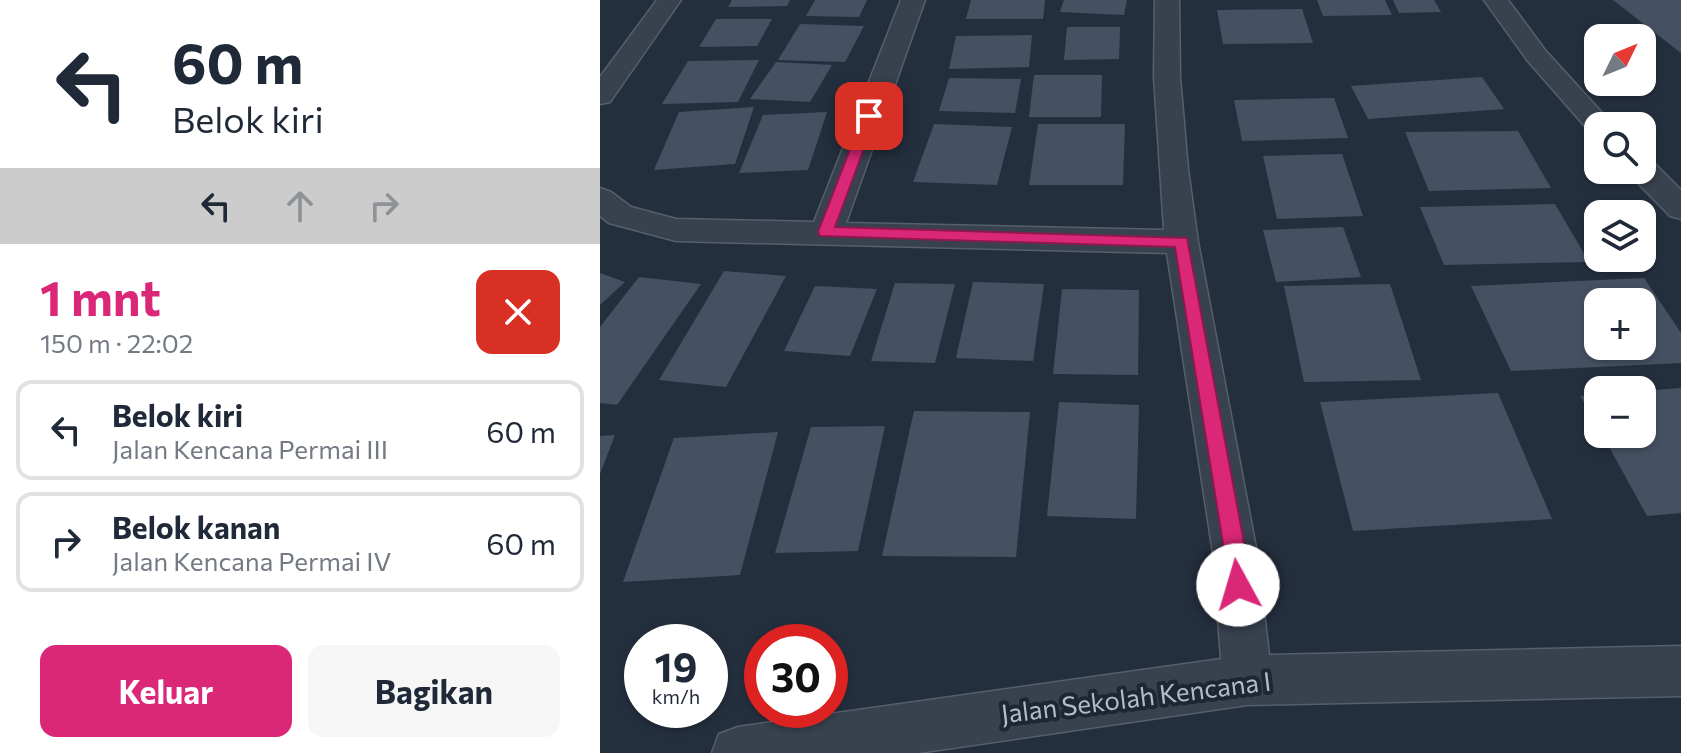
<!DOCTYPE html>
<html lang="id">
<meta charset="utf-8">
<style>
body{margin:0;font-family:Commissioner,sans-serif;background:#f6f6f7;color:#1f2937;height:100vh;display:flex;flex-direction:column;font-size:30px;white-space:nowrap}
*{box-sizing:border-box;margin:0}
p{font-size:26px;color:#747a83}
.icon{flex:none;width:44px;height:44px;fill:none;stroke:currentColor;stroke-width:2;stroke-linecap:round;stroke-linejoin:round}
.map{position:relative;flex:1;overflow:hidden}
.panel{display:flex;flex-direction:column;background:#fff;width:600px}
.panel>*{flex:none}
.top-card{background:#fff;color:#1f2937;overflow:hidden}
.needle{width:52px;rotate:47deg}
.fabs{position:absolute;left:984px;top:24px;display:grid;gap:16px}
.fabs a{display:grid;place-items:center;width:72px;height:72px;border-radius:16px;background:#fff;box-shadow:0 2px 6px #0004;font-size:40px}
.speed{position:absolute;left:24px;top:624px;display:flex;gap:16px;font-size:40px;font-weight:700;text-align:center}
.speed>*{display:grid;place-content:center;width:104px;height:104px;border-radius:50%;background:#fff;box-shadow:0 2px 6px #0004;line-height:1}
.speed small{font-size:20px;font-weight:400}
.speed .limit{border:12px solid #d22;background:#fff;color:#111}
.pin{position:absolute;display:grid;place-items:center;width:68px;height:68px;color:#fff;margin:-34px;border-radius:16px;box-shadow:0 4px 12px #0006}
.me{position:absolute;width:88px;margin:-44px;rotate:354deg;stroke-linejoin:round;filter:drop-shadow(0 0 6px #0008)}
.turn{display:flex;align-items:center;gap:28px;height:168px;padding:0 40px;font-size:36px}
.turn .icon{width:104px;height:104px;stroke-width:2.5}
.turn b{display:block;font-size:56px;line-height:68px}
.lanes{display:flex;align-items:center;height:76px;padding:0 40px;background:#0003;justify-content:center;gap:40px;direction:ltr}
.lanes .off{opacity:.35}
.round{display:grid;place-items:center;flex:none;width:84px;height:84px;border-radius:16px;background:#f6f6f7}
.summary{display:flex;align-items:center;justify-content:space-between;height:136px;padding:0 40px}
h1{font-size:48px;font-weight:700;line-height:60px;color:#db2777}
.cta{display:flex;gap:16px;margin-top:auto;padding:16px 40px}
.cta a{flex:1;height:92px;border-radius:16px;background:#db2777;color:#fff;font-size:32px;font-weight:700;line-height:92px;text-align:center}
.cta a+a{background:#f6f6f7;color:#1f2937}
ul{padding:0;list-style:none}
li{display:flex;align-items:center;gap:24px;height:100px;margin:0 16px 12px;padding:0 24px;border:4px solid #e0e1e3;border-radius:16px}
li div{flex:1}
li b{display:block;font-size:30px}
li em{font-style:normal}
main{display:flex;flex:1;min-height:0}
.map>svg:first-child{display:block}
.building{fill:#455162;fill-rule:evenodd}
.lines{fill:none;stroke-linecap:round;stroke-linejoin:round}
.street-casing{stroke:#565f6c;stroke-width:3}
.street{fill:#38414e;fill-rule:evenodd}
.route{fill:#db2777;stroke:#8e194d;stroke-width:2}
.labels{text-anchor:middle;stroke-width:8;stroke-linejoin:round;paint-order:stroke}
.near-street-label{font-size:26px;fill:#b4bcc9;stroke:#1d2633}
</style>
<main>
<section class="panel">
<div class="top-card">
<div class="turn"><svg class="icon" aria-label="left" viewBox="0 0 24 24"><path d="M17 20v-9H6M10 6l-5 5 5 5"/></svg><div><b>60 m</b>Belok kiri</div></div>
<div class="lanes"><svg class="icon" aria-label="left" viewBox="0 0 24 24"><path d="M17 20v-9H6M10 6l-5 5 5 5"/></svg><svg class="icon off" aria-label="ahead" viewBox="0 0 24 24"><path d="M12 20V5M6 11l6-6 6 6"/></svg><svg class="icon off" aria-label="right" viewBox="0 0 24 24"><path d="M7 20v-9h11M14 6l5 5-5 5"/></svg></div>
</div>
<div class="summary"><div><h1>1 mnt</h1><p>150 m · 22:02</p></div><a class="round" style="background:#d93025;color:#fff"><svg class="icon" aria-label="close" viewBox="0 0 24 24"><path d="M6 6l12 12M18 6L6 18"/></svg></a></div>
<ul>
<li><svg class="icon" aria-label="left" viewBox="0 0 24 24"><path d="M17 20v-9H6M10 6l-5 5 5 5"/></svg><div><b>Belok kiri</b><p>Jalan Kencana Permai III</p></div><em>60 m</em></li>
<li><svg class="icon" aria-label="right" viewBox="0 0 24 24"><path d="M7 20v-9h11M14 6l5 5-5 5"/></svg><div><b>Belok kanan</b><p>Jalan Kencana Permai IV</p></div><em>60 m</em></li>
</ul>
<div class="cta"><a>Keluar</a><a>Bagikan</a></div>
</section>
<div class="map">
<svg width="1081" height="753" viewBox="0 0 1081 753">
<rect width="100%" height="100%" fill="#242f3e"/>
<g class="building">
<path d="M 132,0 L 190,0 L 187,6 L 128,7 Z"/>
<path d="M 215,0 L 267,0 L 259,17 L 206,16 Z"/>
<path d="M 371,0 L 445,0 L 443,19 L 366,19 Z"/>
<path d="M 464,0 L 527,0 L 524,15 L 460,12 Z"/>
<path d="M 717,0 L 785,0 L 792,15 L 723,16 Z"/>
<path d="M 793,0 L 834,0 L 841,12 L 799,13 Z"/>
<path d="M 1013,0 L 1081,0 L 1081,53 Z"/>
<path d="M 702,9 L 713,43 L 623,44 L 617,10 Z"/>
<path d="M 116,19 L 172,19 L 157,46 L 99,47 Z"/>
<path d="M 200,24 L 264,26 L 245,62 L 178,60 Z"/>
<path d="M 467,27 L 520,27 L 519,59 L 464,60 Z"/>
<path d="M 432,35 L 429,67 L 349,69 L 356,36 Z"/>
<path d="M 159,60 L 138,102 L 62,104 L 88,61 Z"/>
<path d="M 176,62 L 232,65 L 210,102 L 150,99 Z"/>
<path d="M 434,75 L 502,75 L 501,117 L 429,117 Z"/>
<path d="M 882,77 L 904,109 L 768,119 L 751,86 Z"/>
<path d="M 349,78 L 421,79 L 415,113 L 339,111 Z"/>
<path d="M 734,98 L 748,138 L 642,141 L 634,100 Z"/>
<path d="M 154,107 L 135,164 L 54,170 L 79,112 Z"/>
<path d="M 227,112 L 208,170 L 139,173 L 163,115 Z"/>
<path d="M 334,124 L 412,127 L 397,185 L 313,182 Z"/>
<path d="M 438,124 L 525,124 L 523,185 L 429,185 Z"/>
<path d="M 918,131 L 951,188 L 829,191 L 805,132 Z"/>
<path d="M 742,154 L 763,216 L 677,219 L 663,156 Z"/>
<path d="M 955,204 L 989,262 L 844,265 L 820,207 Z"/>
<path d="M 743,227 L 761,277 L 676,282 L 663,230 Z"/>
<path d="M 124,271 L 186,276 L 126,387 L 59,380 Z"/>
<path d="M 0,273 L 25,282 L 0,305 Z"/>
<path d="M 39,277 L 101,284 L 17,405 L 0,403 L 0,327 Z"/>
<path d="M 1044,278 L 1081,333 L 1081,363 L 911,371 L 871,286 ZM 998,302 L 1042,302 L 1042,346 L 998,346 Z"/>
<path d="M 373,282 L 444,284 L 433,361 L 356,358 Z"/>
<path d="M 295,283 L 355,284 L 335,363 L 271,361 Z"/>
<path d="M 790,284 L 821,380 L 704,382 L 684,286 Z"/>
<path d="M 215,286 L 277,289 L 250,356 L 184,351 Z"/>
<path d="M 462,289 L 539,290 L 538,375 L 453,374 Z"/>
<path d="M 1081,388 L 1081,513 L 1047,516 L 1002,434 L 1042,434 L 1042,391 Z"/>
<path d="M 898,393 L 952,519 L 753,531 L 720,402 Z"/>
<path d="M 998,394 L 998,427 L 980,396 Z"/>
<path d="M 459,402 L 539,405 L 536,519 L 447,516 Z"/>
<path d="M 314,411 L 430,412 L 416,557 L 282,556 Z"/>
<path d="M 285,426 L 258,551 L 175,553 L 211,427 Z"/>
<path d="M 178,432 L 140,575 L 23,582 L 74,438 Z"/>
<path d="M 15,435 L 0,474 L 0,436 Z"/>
</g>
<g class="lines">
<defs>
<g id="street">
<path d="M 57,0 L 81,0 L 10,102 L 0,104 L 0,77 Z"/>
<path d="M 301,0 L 325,0 L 246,223 L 564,230 L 554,77 L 555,0 L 579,0 L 580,77 L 588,169 L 598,242 L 657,553 L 669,655 L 1081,646 L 1081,696 L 647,705 L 318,753 L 112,753 L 119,734 L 138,727 L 621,659 L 613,553 L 567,253 L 76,241 L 9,223 L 0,216 L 0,188 L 11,192 L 31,207 L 76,219 L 214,222 Z"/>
<path d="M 884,0 L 908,0 L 945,50 L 1014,126 L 998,126 L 998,134 L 990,132 L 927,60 Z"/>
<path d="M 1042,159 L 1053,162 L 1081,190 L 1081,219 L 1070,216 L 1031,176 L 1028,170 L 1042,170 Z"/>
</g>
</defs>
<use href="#street" class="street-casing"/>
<use href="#street" class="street"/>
</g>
<path class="route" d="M 269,112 L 276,116 L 235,227 L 587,238 L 643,537 L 649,585 L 646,593 L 638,596 L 630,593 L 622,537 L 575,247 L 220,236 L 218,232 L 263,116 Z"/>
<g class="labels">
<g class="near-street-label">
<text transform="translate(536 698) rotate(-7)" y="9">Jalan Sekolah Kencana I</text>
</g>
</g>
</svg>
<div class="fabs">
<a><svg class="needle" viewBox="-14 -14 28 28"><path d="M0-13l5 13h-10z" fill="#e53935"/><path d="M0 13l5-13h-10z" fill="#747a83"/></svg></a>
<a><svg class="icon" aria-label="search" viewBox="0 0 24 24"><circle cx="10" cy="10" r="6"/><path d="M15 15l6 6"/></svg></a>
<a><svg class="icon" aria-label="layers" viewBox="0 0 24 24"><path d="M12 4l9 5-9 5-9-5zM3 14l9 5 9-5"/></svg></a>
<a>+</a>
<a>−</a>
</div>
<div class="speed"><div>19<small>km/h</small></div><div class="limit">30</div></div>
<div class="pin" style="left:269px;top:116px;background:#d93025"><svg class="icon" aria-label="arrive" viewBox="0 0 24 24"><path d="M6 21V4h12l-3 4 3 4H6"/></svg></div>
<svg class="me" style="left:638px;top:585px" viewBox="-20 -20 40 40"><circle r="19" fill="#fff"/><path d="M0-13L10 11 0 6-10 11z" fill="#db2777"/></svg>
</div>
</main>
